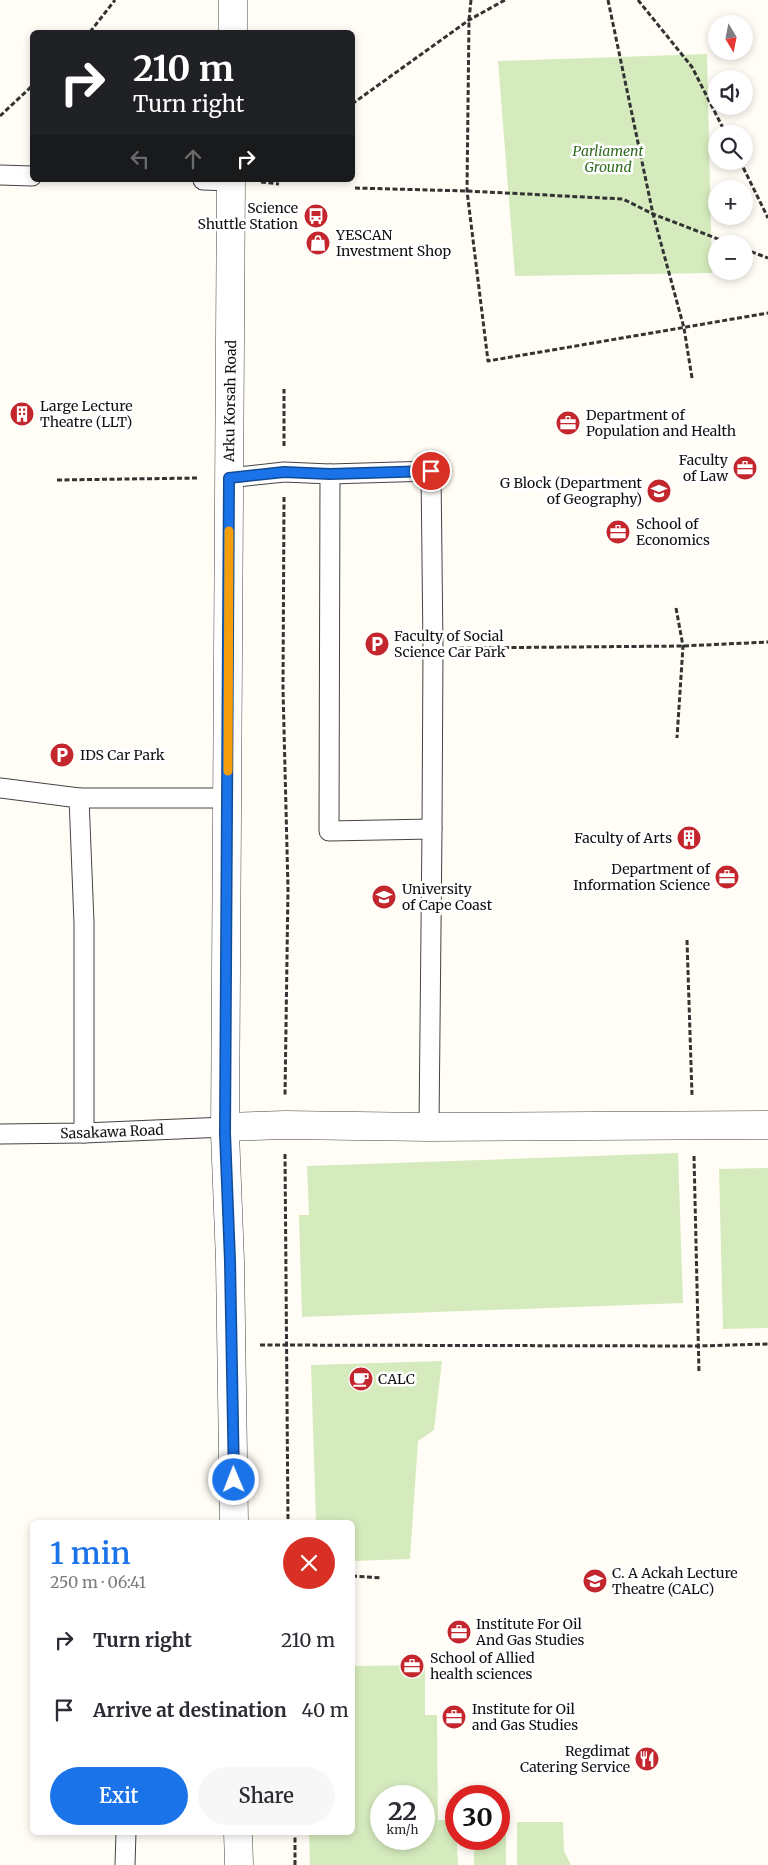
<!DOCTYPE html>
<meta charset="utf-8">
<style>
body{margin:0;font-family:Merriweather,serif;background:#f7f7f7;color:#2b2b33;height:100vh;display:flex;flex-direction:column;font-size:19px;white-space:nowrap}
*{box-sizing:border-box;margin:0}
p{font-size:16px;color:#7c7c81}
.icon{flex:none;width:28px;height:28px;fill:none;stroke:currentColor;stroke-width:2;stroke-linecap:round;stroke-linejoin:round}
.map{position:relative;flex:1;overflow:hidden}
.side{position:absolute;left:30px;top:1520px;width:325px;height:315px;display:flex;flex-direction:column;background:#fff;border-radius:8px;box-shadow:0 2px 8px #0003}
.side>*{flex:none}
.guide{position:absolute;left:30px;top:30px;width:325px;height:152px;border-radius:8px;box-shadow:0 2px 8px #0003;background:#202124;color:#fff;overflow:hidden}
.needle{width:32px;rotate:170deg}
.fabs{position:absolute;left:708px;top:15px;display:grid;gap:10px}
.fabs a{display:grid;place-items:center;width:45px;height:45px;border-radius:50%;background:#fff;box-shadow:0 2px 8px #0003;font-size:25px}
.speed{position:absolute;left:370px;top:1785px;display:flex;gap:10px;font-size:25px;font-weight:700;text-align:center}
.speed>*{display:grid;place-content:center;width:65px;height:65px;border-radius:50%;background:#fff;box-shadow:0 2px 8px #0003;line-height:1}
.speed small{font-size:12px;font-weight:400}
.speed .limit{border:8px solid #d22;background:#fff;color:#111}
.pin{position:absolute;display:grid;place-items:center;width:42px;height:42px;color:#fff;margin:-21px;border:2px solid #fff;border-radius:50%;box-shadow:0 1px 5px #0007}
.me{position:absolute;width:55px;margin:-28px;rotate:359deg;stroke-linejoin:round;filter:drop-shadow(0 0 4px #0008)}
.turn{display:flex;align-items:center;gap:18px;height:105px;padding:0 20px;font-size:22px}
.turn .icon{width:65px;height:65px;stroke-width:2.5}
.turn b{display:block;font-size:35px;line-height:42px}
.lanes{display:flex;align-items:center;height:48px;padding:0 20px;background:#0003;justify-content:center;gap:25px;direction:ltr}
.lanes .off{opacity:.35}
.round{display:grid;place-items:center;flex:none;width:52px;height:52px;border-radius:26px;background:#f7f7f7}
.headline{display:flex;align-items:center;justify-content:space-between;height:85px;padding:0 20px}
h1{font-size:30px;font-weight:600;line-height:38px;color:#1a73e8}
.primary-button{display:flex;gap:10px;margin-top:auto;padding:10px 20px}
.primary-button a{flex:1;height:58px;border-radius:30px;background:#1a73e8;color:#fff;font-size:20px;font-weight:600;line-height:58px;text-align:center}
.primary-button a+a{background:#f7f7f7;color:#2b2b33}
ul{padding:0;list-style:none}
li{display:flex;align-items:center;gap:15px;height:70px;padding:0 20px}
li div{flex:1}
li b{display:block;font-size:19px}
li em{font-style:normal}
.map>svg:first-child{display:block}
.green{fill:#d5ebbd;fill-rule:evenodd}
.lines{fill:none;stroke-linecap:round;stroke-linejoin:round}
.service-casing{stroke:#444;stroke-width:21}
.minor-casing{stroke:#444;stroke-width:29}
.path{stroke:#333;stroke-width:3;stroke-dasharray:5 2.5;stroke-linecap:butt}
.service{stroke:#fff;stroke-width:19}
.minor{stroke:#fff;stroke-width:28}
.route-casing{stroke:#114b97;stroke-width:12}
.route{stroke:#1a73e8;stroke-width:9}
.slow{stroke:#f59e0b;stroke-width:9}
.labels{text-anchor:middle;stroke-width:5;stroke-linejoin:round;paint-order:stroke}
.park-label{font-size:14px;font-style:italic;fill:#2f6b1f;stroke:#fff}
.poi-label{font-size:14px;fill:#111;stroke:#fff;text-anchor:start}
.street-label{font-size:14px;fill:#111;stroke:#fff}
</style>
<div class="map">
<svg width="768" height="1865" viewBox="0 0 768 1865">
<rect width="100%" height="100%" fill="#fffdf5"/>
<g class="green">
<path d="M 707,54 L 712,273 L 515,276 L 498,61 Z"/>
<path d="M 678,1153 L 683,1303 L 302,1317 L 299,1215 L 309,1215 L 307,1166 Z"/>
<path d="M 768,1168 L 768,1328 L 723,1329 L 719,1169 Z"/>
<path d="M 442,1361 L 434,1430 L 418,1441 L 410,1559 L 353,1561 L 352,1522 L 316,1522 L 311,1365 Z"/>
<path d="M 425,1665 L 425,1715 L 437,1715 L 438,1820 L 456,1820 L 458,1865 L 310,1865 L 309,1833 L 352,1832 L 353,1666 ZM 381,1796 L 424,1796 L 424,1839 L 381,1839 Z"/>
<path d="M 499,1821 L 506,1821 L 506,1865 L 474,1865 L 474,1839 L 499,1839 Z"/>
<path d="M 517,1822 L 563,1822 L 564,1851 L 571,1865 L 517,1865 Z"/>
</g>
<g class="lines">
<defs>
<g id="service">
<path d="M 0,175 L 32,176"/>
<path d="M 203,180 L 231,181"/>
<path d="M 330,474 L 431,471 L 433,648 L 432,829"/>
<path d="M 229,478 L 284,472 L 330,474 L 329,831 L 432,829 L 429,1127"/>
<path d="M 0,788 L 79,798 L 84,923 L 84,1133"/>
<path d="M 79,798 L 228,798"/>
<path id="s1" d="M 0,1134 L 84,1133 L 225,1127"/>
<path d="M 125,1865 L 126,1832"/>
</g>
<g id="minor">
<path d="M 233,0 L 233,32"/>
<path d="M 231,180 L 225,1133 L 230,1261 L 234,1522"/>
<path d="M 225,1127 L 285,1125 L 429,1127 L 768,1125"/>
<path d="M 238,1832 L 239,1865"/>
</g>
</defs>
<use href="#service" class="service-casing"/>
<use href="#minor" class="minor-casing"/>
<g class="path">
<path d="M 471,0 L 469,20 L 467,191 L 488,361 L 768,313"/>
<path d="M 608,0 L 653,214 L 684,328 L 692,378"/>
<path d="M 638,0 L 692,67 L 726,134"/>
<path d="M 90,32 L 115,0"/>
<path d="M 352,104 L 469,20 L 505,0"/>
<path d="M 0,116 L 32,86"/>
<path d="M 740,161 L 768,218"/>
<path d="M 261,182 L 279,184"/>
<path d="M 355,188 L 467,191 L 623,199 L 653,214 L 731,244"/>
<path d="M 744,249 L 768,258"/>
<path d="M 284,446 L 284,389"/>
<path d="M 57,480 L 199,478"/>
<path d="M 284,497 L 283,689 L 288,889 L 285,1095"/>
<path d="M 676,608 L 683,646 L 677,738"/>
<path d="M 459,648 L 683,646 L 768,642"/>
<path d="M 687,940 L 692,1095"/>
<path d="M 285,1154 L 288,1522"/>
<path d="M 694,1156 L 699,1373"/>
<path d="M 260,1345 L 698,1346 L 768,1344"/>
<path d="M 352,1576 L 382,1578"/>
<path d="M 295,1865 L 295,1832"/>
</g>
<use href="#service" class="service"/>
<use href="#minor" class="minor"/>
</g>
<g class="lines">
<defs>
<path id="route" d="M 234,1480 L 230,1261 L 225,1133 L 229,478 L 284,472 L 330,474 L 431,471"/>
</defs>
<use href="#route" class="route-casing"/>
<use href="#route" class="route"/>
<path class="slow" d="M 228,771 L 229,531"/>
</g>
<defs>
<symbol id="bus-disc" viewBox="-11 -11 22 22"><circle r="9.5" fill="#c4262e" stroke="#fff"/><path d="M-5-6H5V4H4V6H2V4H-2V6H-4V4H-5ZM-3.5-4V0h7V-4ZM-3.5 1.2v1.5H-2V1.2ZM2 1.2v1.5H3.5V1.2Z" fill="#fff"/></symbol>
<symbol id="shop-disc" viewBox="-11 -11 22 22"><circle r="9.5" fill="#c4262e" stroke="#fff"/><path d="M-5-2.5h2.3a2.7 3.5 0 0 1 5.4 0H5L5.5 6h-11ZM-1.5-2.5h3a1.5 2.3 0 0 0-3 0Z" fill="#fff"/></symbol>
<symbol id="building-disc" viewBox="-11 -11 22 22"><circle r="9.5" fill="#c4262e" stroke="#fff"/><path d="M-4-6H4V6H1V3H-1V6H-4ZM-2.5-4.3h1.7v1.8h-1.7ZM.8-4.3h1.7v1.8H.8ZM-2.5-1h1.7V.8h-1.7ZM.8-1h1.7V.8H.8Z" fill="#fff"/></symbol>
<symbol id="office-disc" viewBox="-11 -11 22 22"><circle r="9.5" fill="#c4262e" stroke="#fff"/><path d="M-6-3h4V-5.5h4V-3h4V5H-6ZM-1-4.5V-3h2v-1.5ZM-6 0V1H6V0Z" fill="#fff"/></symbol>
<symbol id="school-disc" viewBox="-11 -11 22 22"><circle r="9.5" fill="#c4262e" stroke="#fff"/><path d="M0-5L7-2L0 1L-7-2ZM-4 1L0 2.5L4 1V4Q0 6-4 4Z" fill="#fff"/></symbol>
<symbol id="parking-disc" viewBox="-11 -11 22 22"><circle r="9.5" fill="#c4262e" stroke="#fff"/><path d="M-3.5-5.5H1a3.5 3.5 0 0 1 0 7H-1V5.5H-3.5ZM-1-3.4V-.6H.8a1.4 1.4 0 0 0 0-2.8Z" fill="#fff"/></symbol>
<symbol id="university-disc" viewBox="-11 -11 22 22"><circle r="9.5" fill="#c4262e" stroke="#fff"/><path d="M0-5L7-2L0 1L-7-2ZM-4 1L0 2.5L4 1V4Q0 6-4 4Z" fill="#fff"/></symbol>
<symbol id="cafe-disc" viewBox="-11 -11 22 22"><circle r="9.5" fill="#c4262e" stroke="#fff"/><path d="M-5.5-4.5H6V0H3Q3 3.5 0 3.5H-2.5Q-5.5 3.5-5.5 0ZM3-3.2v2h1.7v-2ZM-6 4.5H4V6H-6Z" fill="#fff"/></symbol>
<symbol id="restaurant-disc" viewBox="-11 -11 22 22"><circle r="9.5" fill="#c4262e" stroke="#fff"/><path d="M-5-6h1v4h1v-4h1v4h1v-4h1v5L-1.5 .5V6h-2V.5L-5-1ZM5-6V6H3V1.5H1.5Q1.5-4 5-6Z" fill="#fff"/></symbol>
</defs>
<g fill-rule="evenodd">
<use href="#bus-disc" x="302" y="202" width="28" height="28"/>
<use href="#shop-disc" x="304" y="229" width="28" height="28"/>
<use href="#building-disc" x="8" y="400" width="28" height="28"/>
<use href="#office-disc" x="554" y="409" width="28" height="28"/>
<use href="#office-disc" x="731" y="454" width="28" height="28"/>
<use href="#school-disc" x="645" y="477" width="28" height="28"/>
<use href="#office-disc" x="604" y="518" width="28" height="28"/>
<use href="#parking-disc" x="363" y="630" width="28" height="28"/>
<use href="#parking-disc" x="48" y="741" width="28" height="28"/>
<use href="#building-disc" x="675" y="824" width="28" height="28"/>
<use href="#office-disc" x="713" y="863" width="28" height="28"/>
<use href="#university-disc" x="370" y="883" width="28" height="28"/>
<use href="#cafe-disc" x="347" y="1365" width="28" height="28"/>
<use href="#school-disc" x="581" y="1567" width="28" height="28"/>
<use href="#office-disc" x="445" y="1618" width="28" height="28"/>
<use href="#office-disc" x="398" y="1652" width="28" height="28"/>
<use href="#office-disc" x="440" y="1703" width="28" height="28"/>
<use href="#restaurant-disc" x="633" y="1745" width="28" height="28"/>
</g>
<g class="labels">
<g class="park-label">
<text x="608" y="156">Parliament<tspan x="608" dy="16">Ground</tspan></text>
</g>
<g class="poi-label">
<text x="298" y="213" text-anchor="end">Science<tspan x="298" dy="16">Shuttle Station</tspan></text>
<text x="336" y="240">YESCAN<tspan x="336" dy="16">Investment Shop</tspan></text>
<text x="40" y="411">Large Lecture<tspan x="40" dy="16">Theatre (LLT)</tspan></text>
<text x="586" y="420">Department of<tspan x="586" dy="16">Population and Health</tspan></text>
<text x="728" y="465" text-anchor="end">Faculty<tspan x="728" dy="16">of Law</tspan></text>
<text x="642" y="488" text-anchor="end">G Block (Department<tspan x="642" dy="16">of Geography)</tspan></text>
<text x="636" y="529">School of<tspan x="636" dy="16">Economics</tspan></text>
<text x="394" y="641">Faculty of Social<tspan x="394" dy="16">Science Car Park</tspan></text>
<text x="80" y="760">IDS Car Park</text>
<text x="672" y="843" text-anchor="end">Faculty of Arts</text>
<text x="710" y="874" text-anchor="end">Department of<tspan x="710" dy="16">Information Science</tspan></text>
<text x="402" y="894">University<tspan x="402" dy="16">of Cape Coast</tspan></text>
<text x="378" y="1384">CALC</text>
<text x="612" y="1578">C. A Ackah Lecture<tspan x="612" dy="16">Theatre (CALC)</tspan></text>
<text x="476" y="1629">Institute For Oil<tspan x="476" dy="16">And Gas Studies</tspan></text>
<text x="430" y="1663">School of Allied<tspan x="430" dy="16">health sciences</tspan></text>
<text x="472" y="1714">Institute for Oil<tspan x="472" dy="16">and Gas Studies</tspan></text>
<text x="630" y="1756" text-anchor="end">Regdimat<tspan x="630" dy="16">Catering Service</tspan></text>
</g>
<g class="street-label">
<text transform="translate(230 401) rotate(-89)" y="5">Arku Korsah Road</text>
<text dy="5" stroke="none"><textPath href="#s1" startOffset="112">Sasakawa Road</textPath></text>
</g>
</g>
</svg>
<div class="fabs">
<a><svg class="needle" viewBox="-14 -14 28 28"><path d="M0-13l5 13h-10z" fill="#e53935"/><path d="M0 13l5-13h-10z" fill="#7c7c81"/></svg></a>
<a><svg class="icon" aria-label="sound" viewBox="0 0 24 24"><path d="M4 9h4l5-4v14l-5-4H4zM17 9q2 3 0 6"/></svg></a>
<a><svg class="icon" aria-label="search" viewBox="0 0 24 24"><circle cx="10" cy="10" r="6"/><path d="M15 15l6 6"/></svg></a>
<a>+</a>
<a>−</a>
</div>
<div class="speed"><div>22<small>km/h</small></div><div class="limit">30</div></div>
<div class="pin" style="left:431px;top:471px;background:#d93025"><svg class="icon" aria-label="arrive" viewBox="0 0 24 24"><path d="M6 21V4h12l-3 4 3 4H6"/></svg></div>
<svg class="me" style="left:234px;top:1480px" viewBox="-20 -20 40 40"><circle r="17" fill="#1a73e8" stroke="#fff" stroke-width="3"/><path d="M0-11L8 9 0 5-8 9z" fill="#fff"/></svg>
<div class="guide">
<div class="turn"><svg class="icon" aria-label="right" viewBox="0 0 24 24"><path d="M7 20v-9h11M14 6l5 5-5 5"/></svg><div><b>210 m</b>Turn right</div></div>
<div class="lanes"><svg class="icon off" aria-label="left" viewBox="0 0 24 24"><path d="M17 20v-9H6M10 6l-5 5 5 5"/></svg><svg class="icon off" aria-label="ahead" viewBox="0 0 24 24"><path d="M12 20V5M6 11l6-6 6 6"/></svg><svg class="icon" aria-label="right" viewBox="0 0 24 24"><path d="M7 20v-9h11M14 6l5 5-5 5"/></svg></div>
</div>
<section class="side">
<div class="headline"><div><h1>1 min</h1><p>250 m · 06:41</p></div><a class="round" style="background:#d93025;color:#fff"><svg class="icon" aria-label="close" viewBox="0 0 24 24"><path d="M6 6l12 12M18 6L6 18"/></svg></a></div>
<ul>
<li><svg class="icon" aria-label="right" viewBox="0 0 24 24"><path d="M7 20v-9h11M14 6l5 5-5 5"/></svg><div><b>Turn right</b></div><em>210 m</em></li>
<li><svg class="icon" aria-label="arrive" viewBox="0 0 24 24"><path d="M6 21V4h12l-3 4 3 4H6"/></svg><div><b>Arrive at destination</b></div><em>40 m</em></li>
</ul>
<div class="primary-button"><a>Exit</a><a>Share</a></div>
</section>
</div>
